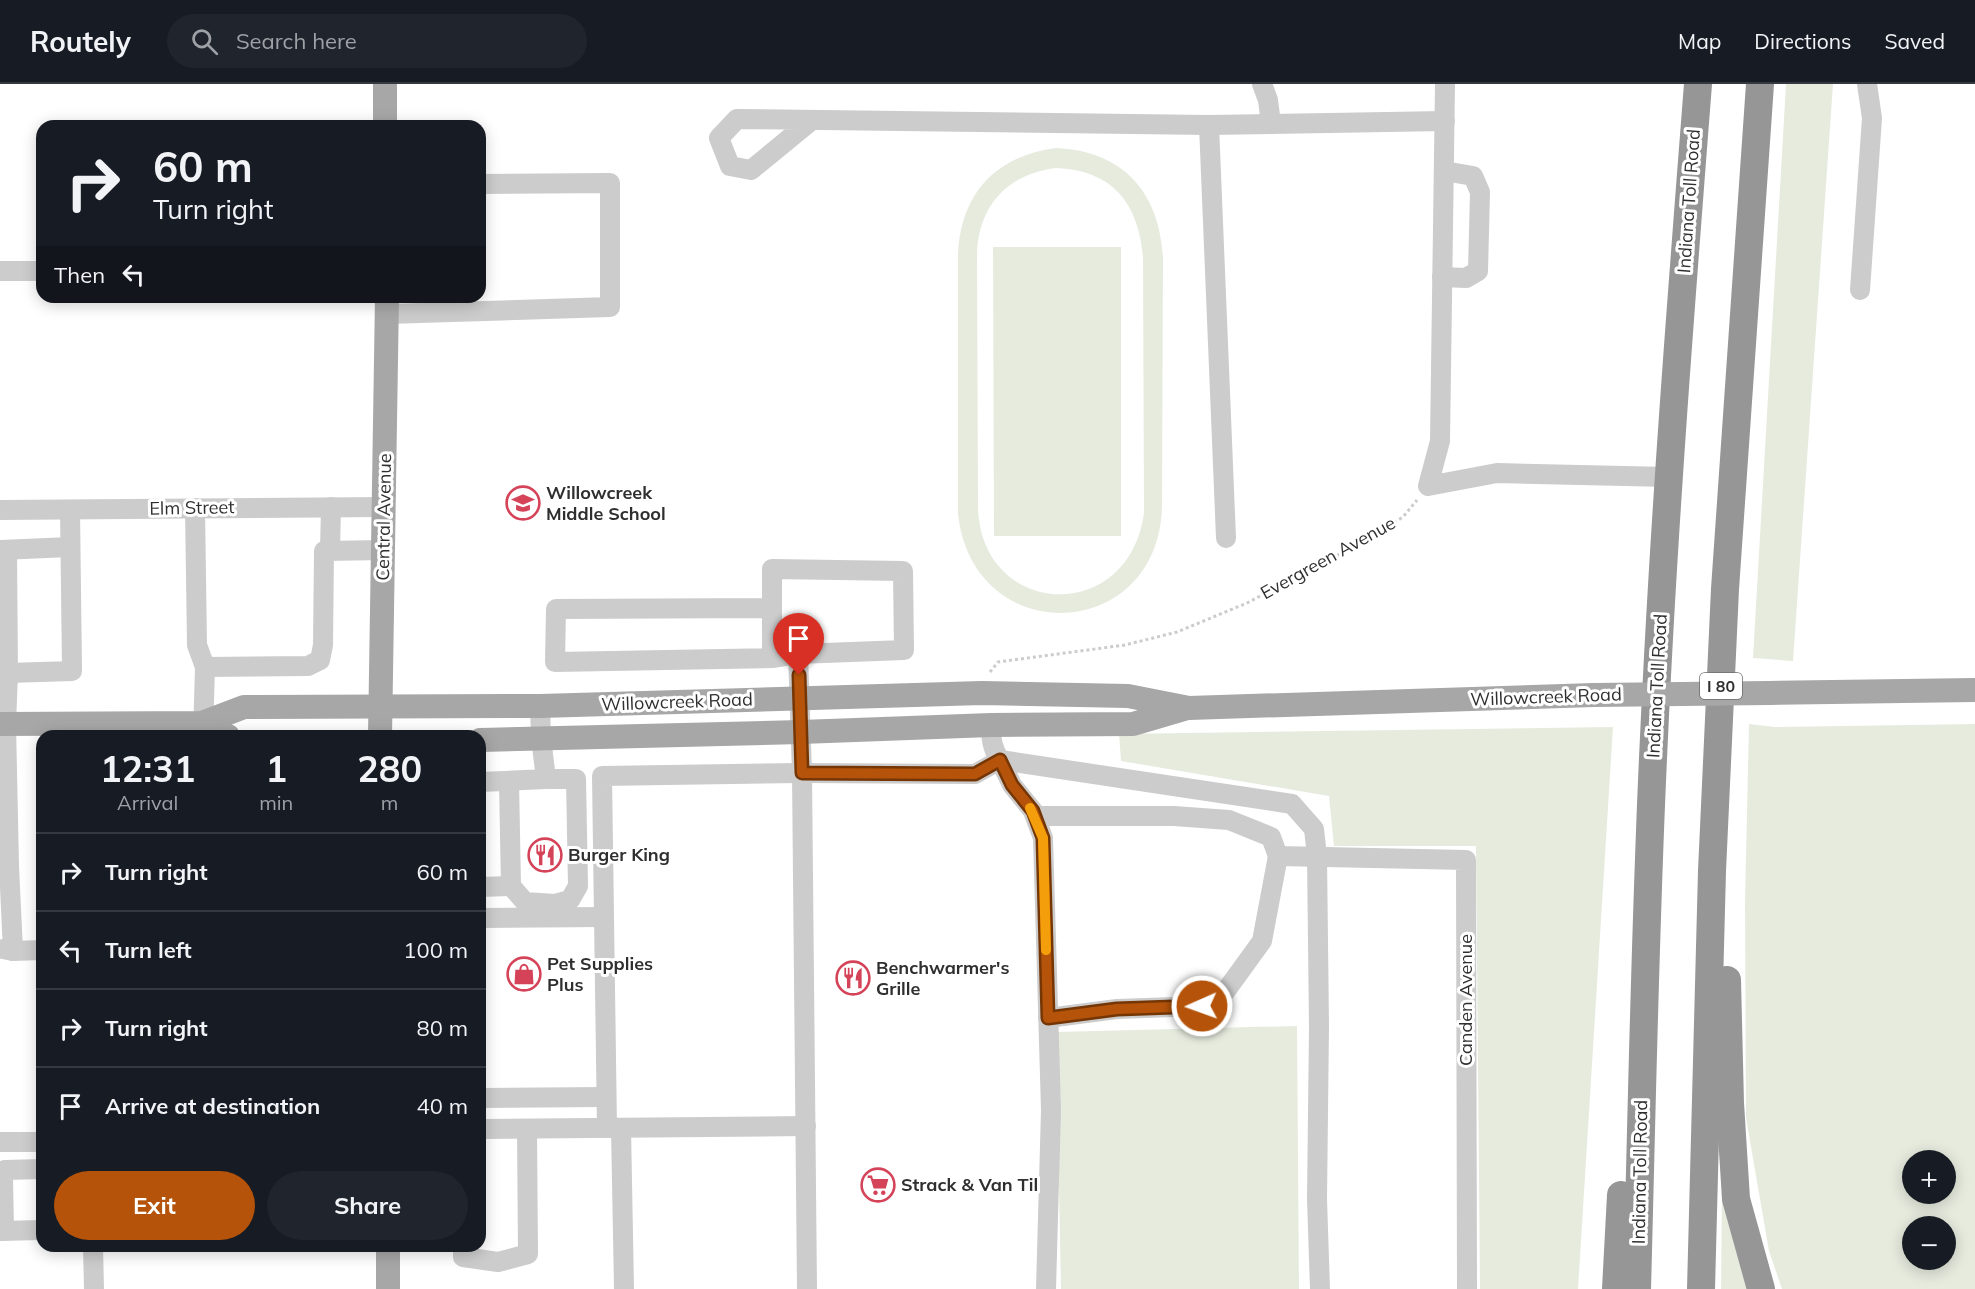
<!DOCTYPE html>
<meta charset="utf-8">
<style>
body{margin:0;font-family:Mulish,sans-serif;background:#20242c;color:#f1f3f6;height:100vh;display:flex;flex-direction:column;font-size:22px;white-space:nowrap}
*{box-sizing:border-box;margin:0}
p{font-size:20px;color:#9ea1a6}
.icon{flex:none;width:33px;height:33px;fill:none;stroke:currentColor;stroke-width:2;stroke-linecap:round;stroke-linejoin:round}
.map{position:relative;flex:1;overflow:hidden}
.drawer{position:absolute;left:36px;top:646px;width:450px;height:522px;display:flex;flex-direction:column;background:#171b24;border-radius:18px;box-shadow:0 3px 15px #0003}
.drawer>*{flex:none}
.guide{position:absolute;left:36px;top:36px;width:450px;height:183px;border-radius:18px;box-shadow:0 3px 15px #0003;background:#171b24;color:#f1f3f6;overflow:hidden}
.controls{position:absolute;left:1902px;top:1066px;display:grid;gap:12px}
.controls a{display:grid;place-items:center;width:54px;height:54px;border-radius:50%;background:#171b24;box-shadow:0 3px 15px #0003;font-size:30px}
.pin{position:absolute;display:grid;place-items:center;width:51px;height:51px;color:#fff;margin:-62px -26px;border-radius:50% 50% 50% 0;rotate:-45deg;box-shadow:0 0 6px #0007}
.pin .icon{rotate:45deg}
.me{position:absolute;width:66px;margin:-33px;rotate:268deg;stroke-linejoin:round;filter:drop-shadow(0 0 4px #0008)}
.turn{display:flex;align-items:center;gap:21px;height:126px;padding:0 18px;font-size:27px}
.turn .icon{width:78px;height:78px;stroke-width:2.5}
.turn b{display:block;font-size:42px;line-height:51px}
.then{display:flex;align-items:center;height:57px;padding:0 18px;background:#0003;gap:12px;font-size:22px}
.eta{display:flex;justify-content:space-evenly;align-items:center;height:102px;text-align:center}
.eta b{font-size:36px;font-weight:700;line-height:42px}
.button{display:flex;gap:12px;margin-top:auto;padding:12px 18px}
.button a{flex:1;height:69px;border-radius:36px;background:#b45309;color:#fff;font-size:24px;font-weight:700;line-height:69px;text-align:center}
.button a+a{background:#20242c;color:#f1f3f6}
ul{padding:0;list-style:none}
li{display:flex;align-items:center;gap:18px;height:78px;padding:0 18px;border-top:2px solid #363941}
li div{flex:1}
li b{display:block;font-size:22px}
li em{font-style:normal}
header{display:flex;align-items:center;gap:36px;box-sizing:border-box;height:84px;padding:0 30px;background:#171b24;border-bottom:2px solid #363941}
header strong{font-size:28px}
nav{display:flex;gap:33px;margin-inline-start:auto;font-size:21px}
.search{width:420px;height:54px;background:#20242c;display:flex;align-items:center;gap:15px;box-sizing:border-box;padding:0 21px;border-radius:33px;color:#9ea1a6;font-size:22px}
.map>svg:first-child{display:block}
.green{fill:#e6ebde;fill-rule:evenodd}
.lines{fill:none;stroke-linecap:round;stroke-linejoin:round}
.path{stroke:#ccc;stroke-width:3;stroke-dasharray:3 3;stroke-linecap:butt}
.minor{stroke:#ccc;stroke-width:20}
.major{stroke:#a7a7a7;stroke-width:24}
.highway{stroke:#969696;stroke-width:28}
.major-bridge{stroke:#a7a7a7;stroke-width:24}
.route-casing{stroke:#753606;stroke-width:15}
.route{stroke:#b45309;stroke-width:10}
.slow{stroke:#f59e0b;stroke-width:10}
.labels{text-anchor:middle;stroke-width:6;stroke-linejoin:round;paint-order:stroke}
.shield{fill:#fff;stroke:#6d6d6d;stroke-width:1.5}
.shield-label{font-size:16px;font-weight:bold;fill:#2f2f2f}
.street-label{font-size:18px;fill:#2f2f2f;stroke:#fff}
.poi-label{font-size:18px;font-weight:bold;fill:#2f2f2f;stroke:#fff;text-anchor:start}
</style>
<header>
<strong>Routely</strong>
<div class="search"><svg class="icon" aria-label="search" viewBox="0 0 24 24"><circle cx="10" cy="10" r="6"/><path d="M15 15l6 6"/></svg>Search here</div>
<nav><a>Map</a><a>Directions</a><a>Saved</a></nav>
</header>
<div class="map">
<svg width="1975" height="1205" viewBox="0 0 1975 1205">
<rect width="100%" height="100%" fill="#fff"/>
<g class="green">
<path d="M 1786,0 L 1833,0 L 1793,577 L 1753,574 Z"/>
<path d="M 1056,64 C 1123,67 1160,108 1163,175 L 1162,423 C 1158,560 973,566 958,430 L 958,170 C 961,109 996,72 1056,64 ZM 1056,84 C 1113,86 1139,120 1143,174 L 1144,429 C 1129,541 983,535 978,425 L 977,171 C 978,122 1007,90 1056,84 Z"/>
<path d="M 993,163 L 1121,163 L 1121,452 L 994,452 Z"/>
<path d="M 1749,640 L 1775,643 L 1975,640 L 1975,1205 L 1782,1205 L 1769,1167 L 1746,1034 L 1745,818 ZM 1912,1077 L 1946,1077 L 1946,1110 L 1912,1110 ZM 1912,1143 L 1946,1143 L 1946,1176 L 1912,1176 Z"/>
<path d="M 1613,643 L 1578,1205 L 1480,1205 L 1476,762 L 1334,762 L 1329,712 L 1121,677 L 1119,650 Z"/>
<path d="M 1297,942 L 1299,1205 L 1061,1205 L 1056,948 Z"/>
<path d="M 1722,1104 L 1752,1205 L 1721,1205 Z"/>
</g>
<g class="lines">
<path class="path" d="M 990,588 L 998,578 L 1125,561 L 1177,548 L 1247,519 L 1357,461 L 1403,433 L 1417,416"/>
<g class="minor">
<path d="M 1262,0 L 1268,16 L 1271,40"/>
<path d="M 1445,0 L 1440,357 L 1428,402 L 1497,389 L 1669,393"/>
<path d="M 812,36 L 751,86 L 730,82 L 719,54 L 737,35 L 1209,41 L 1445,37"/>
<path d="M 1209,41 L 1226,454"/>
<path d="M 0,187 L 42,187"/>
<path d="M 1442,193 L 1466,194 L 1478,187 L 1480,108 L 1473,92 L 1444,87"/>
<path d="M 1860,206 L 1872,34 L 1867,0"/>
<path d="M 387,230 L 610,223 L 610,99 L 480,100"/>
<path d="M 195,424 L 197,561 L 205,583"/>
<path d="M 0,426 L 385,423"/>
<path d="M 0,466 L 70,463"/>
<path d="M 7,466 L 8,589 L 6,640 L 9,782 L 13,867"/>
<path d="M 330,467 L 331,423"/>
<path d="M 771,524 L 556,525 L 555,578 L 772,574 L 798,570 L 904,566 L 903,487 L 772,485 L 772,574"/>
<path d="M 798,570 L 802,689 L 807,1205"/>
<path d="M 8,589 L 72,587 L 70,426"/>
<path d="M 991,641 C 991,655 992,664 1000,676 L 1292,720 L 1314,745 L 1317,772 L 1319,942 L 1317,1115 L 1320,1205"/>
<path d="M 203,652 L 205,583 L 308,582 L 320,576 L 323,561 L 324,467 L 384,466"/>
<path d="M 509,697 L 511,802 L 525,818 L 555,820 L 570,816 L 578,802 L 576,695 L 546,695"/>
<path d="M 480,698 L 546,695 L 541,654 L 540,622"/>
<path d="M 1035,732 L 1174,732 L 1229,736 L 1271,753 L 1278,772 L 1466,776 L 1467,1205"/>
<path d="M 480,803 L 511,802"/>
<path d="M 480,834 L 603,833"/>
<path d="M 3,865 L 13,867 L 42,866"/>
<path d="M 1048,934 L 1117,925 L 1202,922 L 1225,908 L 1262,857 L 1278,772"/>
<path d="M 480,1014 L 606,1013"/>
<path d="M 607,1044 L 602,692 L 802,689 L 975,690 L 1000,676 L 1012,701 L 1033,727 L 1043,754 L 1051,1026 L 1046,1205"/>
<path d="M 621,1044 L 624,1205"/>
<path d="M 480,1045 L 806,1042"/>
<path d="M 0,1058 L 42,1058"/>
<path d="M 0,1147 L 42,1146"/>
<path d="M 4,1147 L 3,1092 L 5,1086 L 42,1085"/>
<path d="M 93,1162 L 94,1205"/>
<path d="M 463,1162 L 463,1173 L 498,1178 L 528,1170 L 527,1045"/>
</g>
<g class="major">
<path d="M 385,0 L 385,42"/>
<path d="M 1769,609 L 1975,606"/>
<path d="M 202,639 L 228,652"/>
<path d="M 0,640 L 202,639 L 244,623 L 540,622 L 982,609 L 1128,612 L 1189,624 L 1594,611"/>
<path d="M 380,652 L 387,213"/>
<path d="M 480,656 L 801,648 L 991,641 L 1133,640 L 1184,625"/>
<path d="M 388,1205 L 388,1162"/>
</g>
<g class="highway">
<path d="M 1727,896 L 1730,1019 L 1736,1115 L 1761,1205"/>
<path d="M 1616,1205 L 1621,1111"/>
<path d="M 1637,1205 C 1642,1021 1645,837 1654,653 C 1664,435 1681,218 1698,0"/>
<path d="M 1701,1205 L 1712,787 L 1725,505 L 1760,0"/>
</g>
<path class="major-bridge" d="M 1594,611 L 1769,609"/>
</g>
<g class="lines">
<defs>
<path id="route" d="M 799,591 L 802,689 L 975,690 L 1000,676 L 1012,701 L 1033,727 L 1043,754 L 1048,934 L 1117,925 L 1202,922"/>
</defs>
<use href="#route" class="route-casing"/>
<use href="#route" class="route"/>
<path class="slow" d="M 1030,724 L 1043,754 L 1046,866"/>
</g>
<defs>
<symbol id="school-ring" viewBox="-11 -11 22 22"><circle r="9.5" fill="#fff" stroke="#d54359" stroke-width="1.5"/><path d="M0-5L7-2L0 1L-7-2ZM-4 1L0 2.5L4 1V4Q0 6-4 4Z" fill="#d54359"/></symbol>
<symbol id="restaurant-ring" viewBox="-11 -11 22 22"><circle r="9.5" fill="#fff" stroke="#d54359" stroke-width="1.5"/><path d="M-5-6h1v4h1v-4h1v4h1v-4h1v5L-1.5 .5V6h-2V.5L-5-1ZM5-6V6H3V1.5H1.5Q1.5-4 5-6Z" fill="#d54359"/></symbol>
<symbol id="shop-ring" viewBox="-11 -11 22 22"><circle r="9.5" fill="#fff" stroke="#d54359" stroke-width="1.5"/><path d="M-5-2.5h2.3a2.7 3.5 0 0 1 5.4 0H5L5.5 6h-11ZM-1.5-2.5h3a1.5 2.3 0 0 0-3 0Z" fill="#d54359"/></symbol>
<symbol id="supermarket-ring" viewBox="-11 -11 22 22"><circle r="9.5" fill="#fff" stroke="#d54359" stroke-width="1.5"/><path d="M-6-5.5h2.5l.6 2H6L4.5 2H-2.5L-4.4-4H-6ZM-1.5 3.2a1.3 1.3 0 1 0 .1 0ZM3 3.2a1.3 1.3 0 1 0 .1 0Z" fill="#d54359"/></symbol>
</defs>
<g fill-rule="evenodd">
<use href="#school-ring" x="504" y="400" width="38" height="38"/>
<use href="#restaurant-ring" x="526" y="752" width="38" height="38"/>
<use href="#shop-ring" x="505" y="871" width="38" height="38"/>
<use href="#restaurant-ring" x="834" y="875" width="38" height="38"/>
<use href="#supermarket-ring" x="859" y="1082" width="38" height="38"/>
</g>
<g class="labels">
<rect class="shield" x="1700" y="589" width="42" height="26" rx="4.5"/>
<g class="shield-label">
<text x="1721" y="608">I 80</text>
</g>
<g class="street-label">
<text transform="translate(1689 117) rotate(-86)" y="6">Indiana Toll Road</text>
<text transform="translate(192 424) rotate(-1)" y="6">Elm Street</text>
<text transform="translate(384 433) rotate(-89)" y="6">Central Avenue</text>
<text transform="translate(1328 474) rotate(-29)" y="6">Evergreen Avenue</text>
<text transform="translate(1657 602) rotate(-87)" y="6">Indiana Toll Road</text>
<text transform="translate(1546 613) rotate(-2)" y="6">Willowcreek Road</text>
<text transform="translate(677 618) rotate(-2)" y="6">Willowcreek Road</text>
<text transform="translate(1466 916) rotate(-90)" y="6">Canden Avenue</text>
<text transform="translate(1640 1088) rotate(-89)" y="6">Indiana Toll Road</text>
</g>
<g class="poi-label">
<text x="546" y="415">Willowcreek<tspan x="546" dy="21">Middle School</tspan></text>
<text x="568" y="777">Burger King</text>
<text x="547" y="886">Pet Supplies<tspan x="547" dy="21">Plus</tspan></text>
<text x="876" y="890">Benchwarmer's<tspan x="876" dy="21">Grille</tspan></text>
<text x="901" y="1107">Strack &amp; Van Til</text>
</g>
</g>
</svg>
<div class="controls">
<a>+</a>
<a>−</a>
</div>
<div class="pin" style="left:799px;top:591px;background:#d93025"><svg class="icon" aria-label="arrive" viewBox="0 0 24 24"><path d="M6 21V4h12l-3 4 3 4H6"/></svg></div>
<svg class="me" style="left:1202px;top:922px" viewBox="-20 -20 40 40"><circle r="17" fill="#b45309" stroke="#fff" stroke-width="3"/><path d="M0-11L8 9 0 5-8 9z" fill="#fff"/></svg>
<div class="guide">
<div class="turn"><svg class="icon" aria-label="right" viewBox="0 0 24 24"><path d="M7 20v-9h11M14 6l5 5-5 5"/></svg><div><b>60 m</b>Turn right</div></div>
<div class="then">Then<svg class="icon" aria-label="left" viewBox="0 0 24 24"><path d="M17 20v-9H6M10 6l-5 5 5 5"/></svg></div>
</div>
<section class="drawer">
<div class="eta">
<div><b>12:31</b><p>Arrival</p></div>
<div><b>1</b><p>min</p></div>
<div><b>280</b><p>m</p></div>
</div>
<ul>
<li><svg class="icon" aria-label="right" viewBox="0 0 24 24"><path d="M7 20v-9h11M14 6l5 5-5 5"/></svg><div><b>Turn right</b></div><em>60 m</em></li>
<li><svg class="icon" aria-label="left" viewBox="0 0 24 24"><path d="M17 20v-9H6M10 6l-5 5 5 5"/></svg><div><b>Turn left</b></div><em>100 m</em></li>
<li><svg class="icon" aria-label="right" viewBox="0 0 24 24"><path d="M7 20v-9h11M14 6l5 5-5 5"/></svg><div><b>Turn right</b></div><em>80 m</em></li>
<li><svg class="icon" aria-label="arrive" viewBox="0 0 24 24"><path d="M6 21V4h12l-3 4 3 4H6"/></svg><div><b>Arrive at destination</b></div><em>40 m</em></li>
</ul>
<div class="button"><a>Exit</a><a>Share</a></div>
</section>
</div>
